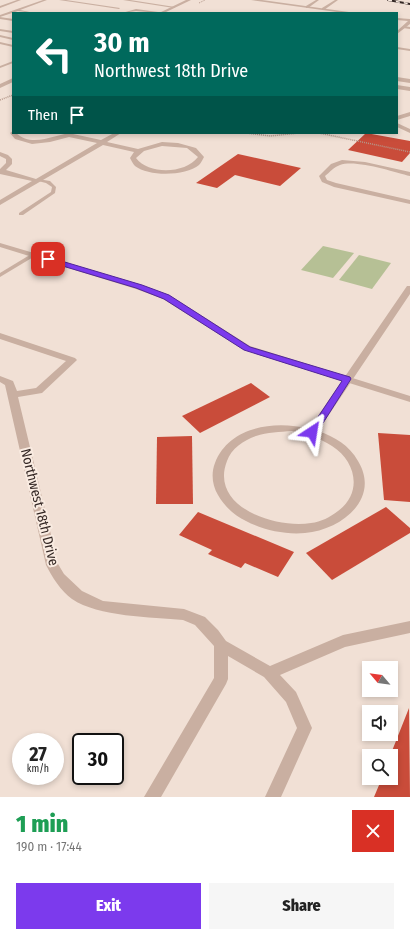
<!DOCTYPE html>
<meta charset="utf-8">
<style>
body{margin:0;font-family:"Fira Sans Condensed",sans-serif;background:#f6f6f6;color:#222;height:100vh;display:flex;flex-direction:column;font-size:15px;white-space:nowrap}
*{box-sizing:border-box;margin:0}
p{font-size:13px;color:#767676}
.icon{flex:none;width:22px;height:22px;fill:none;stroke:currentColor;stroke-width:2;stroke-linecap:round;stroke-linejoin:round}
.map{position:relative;height:797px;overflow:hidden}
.details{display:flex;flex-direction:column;background:#fff;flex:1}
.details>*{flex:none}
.guide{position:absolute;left:12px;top:12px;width:386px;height:122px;border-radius:0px;box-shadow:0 2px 6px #0003;background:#00695c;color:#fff;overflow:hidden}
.needle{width:26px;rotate:299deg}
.controls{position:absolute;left:362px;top:661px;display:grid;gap:8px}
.controls a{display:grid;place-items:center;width:36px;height:36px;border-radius:0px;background:#fff;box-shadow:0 2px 6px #0003;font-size:20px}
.speed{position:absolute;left:12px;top:733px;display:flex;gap:8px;font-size:20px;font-weight:700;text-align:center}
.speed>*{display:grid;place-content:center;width:52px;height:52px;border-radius:50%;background:#fff;box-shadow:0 2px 6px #0003;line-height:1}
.speed small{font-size:10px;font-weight:400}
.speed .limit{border:2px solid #111;border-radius:6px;background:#fff;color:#111}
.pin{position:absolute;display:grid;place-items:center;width:34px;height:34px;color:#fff;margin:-17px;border-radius:8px;box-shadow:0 2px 6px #0006}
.me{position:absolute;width:44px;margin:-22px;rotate:33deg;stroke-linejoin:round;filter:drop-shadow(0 0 3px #0008)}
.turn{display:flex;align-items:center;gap:14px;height:84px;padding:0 16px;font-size:18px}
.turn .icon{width:52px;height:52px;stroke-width:2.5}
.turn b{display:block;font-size:28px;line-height:34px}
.then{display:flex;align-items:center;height:38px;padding:0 16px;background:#0003;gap:8px;font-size:15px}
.round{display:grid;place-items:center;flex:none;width:42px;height:42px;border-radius:0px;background:#f6f6f6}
.head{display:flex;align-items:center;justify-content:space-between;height:68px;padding:0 16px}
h1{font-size:24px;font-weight:800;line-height:30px;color:#1e9e55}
.action{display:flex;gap:8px;margin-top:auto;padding:8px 16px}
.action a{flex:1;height:46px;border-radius:0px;background:#7c3aed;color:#fff;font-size:16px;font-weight:800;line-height:46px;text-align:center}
.action a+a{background:#f6f6f6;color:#222}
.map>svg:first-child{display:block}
.green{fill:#b6c095}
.building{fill:#c94c3a}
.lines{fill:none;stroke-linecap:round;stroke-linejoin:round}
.path-far1{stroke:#b4988b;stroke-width:1;stroke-dasharray:1 1;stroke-linecap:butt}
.path{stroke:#b4988b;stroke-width:1.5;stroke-dasharray:1 1;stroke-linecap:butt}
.service{fill:#c9afa1;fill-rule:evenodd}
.minor{fill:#c9afa1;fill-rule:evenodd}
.tertiary{fill:#c9afa1;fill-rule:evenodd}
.rail-casing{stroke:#332724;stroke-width:2}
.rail{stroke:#f9ebe1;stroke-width:1.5;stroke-dasharray:4;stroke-linecap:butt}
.route{fill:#7c3aed;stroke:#51269a}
.labels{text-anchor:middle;stroke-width:4;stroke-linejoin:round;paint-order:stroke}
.near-street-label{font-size:14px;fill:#332724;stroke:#f9ebe1}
</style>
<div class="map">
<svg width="410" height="797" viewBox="0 0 410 797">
<rect width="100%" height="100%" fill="#f1e0d5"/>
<g class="green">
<path d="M 323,246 L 354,253 L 333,278 L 301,270 Z"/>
<path d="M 359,255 L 391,263 L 372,289 L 339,280 Z"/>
</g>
<g class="building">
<path d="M 366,133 L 410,141 L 410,153 L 402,162 L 348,150 Z"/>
<path d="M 238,154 L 301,168 L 280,186 L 235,175 L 217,188 L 196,183 Z"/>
<path d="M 251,383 L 270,397 L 200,433 L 182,416 Z"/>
<path d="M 378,433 L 410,435 L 410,502 L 384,500 Z"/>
<path d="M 192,436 L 193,504 L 156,504 L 157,437 Z"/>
<path d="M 386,507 L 410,528 L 410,533 L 332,580 L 306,553 Z"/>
<path d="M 198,512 L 294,552 L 278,577 L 245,563 L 241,568 L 208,554 L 212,550 L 179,535 Z"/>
<path d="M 409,708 L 410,797 L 374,797 L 382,778 L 391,778 L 390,756 Z"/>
</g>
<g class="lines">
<path class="path-far1" d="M 199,3 L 205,0"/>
<g class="path">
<path d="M 0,100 L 13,95"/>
<path d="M 247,133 L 270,136 L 299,133"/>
<path d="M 319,133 L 410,152"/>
</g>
<g class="service">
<path d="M 17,0 L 21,0 L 0,8 L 0,6 Z"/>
<path d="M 43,0 L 47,0 L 20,10 L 34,13 L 18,11 L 0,17 L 0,15 Z"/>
<path d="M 59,0 L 66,0 L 120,8 L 119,9 Z"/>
<path d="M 123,0 L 130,0 L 175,7 L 174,8 Z"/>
<path d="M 316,0 L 319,0 L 308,8 L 306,8 L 306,6 Z"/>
<path d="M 335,0 L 338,0 L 324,10 L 322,10 L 322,8 Z"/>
<path d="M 136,9 L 158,12 L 159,13 L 136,11 L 122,13 Z"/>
<path d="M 404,26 L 410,27 L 410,29 L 403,28 Z"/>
<path d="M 0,29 L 13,31 L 13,33 L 0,31 Z"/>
<path d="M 0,35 L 13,38 L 13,40 L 0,37 Z"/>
<path d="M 0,42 L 13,45 L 13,47 L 0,44 Z"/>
<path d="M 397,47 L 410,49 L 410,51 L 397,49 Z"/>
<path d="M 13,61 L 13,63 L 0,68 L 0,66 Z"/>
<path d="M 38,179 L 50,181 L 56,187 L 55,193 L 23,215 L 19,215 L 19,213 L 51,192 L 52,187 L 46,183 L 38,181 Z"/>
<path d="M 33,253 L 35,254 L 35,256 L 0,277 L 0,273 Z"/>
</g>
<g class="minor">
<path d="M 251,0 L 262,0 L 356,13 L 344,13 Z"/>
<path d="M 397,18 L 410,19 L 410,24 L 397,34 L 397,31 L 408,21 L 397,20 Z"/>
<path d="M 410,112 L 410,116 L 397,120 L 397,116 Z"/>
<path d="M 397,123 L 410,129 L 410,133 L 397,127 Z"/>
<path d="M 13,131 L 13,133 L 16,133 C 33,149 56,133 74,133 L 73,134 L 101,140 L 114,133 L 121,133 L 107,142 L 138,149 L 162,142 L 178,143 L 196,148 L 204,157 C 203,159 201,163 199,165 C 186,176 149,177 135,166 C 133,164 131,160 130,158 L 134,152 L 103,145 L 0,205 L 0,200 L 32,181 L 0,174 L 0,169 L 6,163 L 6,159 L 0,156 L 0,152 L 8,155 L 12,159 L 12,164 L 6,170 L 36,179 L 97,143 L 69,137 L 50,142 L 32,144 L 15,139 L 10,133 ZM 162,146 L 187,148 L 198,157 C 185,174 149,175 136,158 L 144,151 Z"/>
<path d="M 342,160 L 365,162 L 410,172 L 410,176 C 394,172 355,159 340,165 C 334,167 330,172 325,176 L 327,180 L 336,183 L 410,200 L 410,204 L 334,187 L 322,182 L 319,176 L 331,164 Z"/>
<path d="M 407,286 L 410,286 L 410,294 L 318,431 C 335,437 349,445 358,461 C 381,499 341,530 305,533 C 286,535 263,530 246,521 C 235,516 224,506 218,495 C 212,485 211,473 215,463 C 229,426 276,420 309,429 ZM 292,431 C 306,434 320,438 332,446 C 356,461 363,493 338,511 C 330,517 321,522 311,523 C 276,529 209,507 227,461 C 231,449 244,440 256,436 C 267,432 280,432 292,431 Z"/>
<path d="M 0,333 L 75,358 L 77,360 L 42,393 L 18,397 L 58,564 L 64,574 L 82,591 L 103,601 L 184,609 L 205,617 L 218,630 L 226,641 L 270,666 L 343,635 L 410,621 L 410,633 L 345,647 L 280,675 L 296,692 L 312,728 L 281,797 L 265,797 L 297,728 L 286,702 L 264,677 L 228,656 L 228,679 L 226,684 L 161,797 L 144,797 L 214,678 L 214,646 L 195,625 L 183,620 C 152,617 98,617 72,599 C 61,591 52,577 46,565 L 5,385 L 0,382 L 0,376 L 13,381 L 17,391 L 36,388 L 66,361 L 0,339 Z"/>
</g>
<g class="tertiary">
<path d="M 186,0 L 191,0 L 164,13 L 159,13 Z"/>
<path d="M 0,17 L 13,19 L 13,21 L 0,19 Z"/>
<path d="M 397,77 L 410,79 L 410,83 L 397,81 Z"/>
<path d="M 13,78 L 13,82 L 0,88 L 0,84 Z"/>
<path d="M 397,85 L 410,87 L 410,91 L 397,89 Z"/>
<path d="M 0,243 L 142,285 L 169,295 L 250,346 L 410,396 L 410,402 L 244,350 L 163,299 L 136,289 L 0,247 Z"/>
</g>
<defs>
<path id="rail" d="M 388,0 L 410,4"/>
</defs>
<use href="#rail" class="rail-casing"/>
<use href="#rail" class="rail"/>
</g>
<path class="route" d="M 48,257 L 142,285 L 169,295 L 250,347 L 350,377 L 351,379 L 316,434 L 309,434 L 308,432 L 342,381 L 244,350 L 164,299 L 136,288 L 46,261 L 46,258 Z"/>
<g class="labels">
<g class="near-street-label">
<text transform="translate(40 507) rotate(76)" y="5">Northwest 18th Drive</text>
</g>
</g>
</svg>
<div class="controls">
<a><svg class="needle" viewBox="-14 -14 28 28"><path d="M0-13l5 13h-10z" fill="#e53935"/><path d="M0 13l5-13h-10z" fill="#767676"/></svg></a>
<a><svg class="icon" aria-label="sound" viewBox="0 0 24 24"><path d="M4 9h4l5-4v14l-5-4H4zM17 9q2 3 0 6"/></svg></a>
<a><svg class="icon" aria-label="search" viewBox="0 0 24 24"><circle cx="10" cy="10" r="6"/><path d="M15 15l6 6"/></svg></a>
</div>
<div class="speed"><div>27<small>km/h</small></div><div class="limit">30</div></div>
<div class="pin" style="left:48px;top:259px;background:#d93025"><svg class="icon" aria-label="arrive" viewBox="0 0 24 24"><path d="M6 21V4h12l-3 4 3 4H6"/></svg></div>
<svg class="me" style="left:312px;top:432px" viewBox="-20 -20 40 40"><path d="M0-17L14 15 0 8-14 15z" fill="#7c3aed" stroke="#fff" stroke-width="4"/></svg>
<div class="guide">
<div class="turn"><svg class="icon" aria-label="left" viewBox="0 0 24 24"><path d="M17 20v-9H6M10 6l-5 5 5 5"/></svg><div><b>30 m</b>Northwest 18th Drive</div></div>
<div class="then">Then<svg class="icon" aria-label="arrive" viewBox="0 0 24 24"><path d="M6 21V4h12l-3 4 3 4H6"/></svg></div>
</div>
</div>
<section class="details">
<div class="head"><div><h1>1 min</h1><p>190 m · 17:44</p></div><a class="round" style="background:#d93025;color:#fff"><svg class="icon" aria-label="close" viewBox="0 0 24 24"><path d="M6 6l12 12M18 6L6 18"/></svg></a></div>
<div class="action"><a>Exit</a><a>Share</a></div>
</section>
